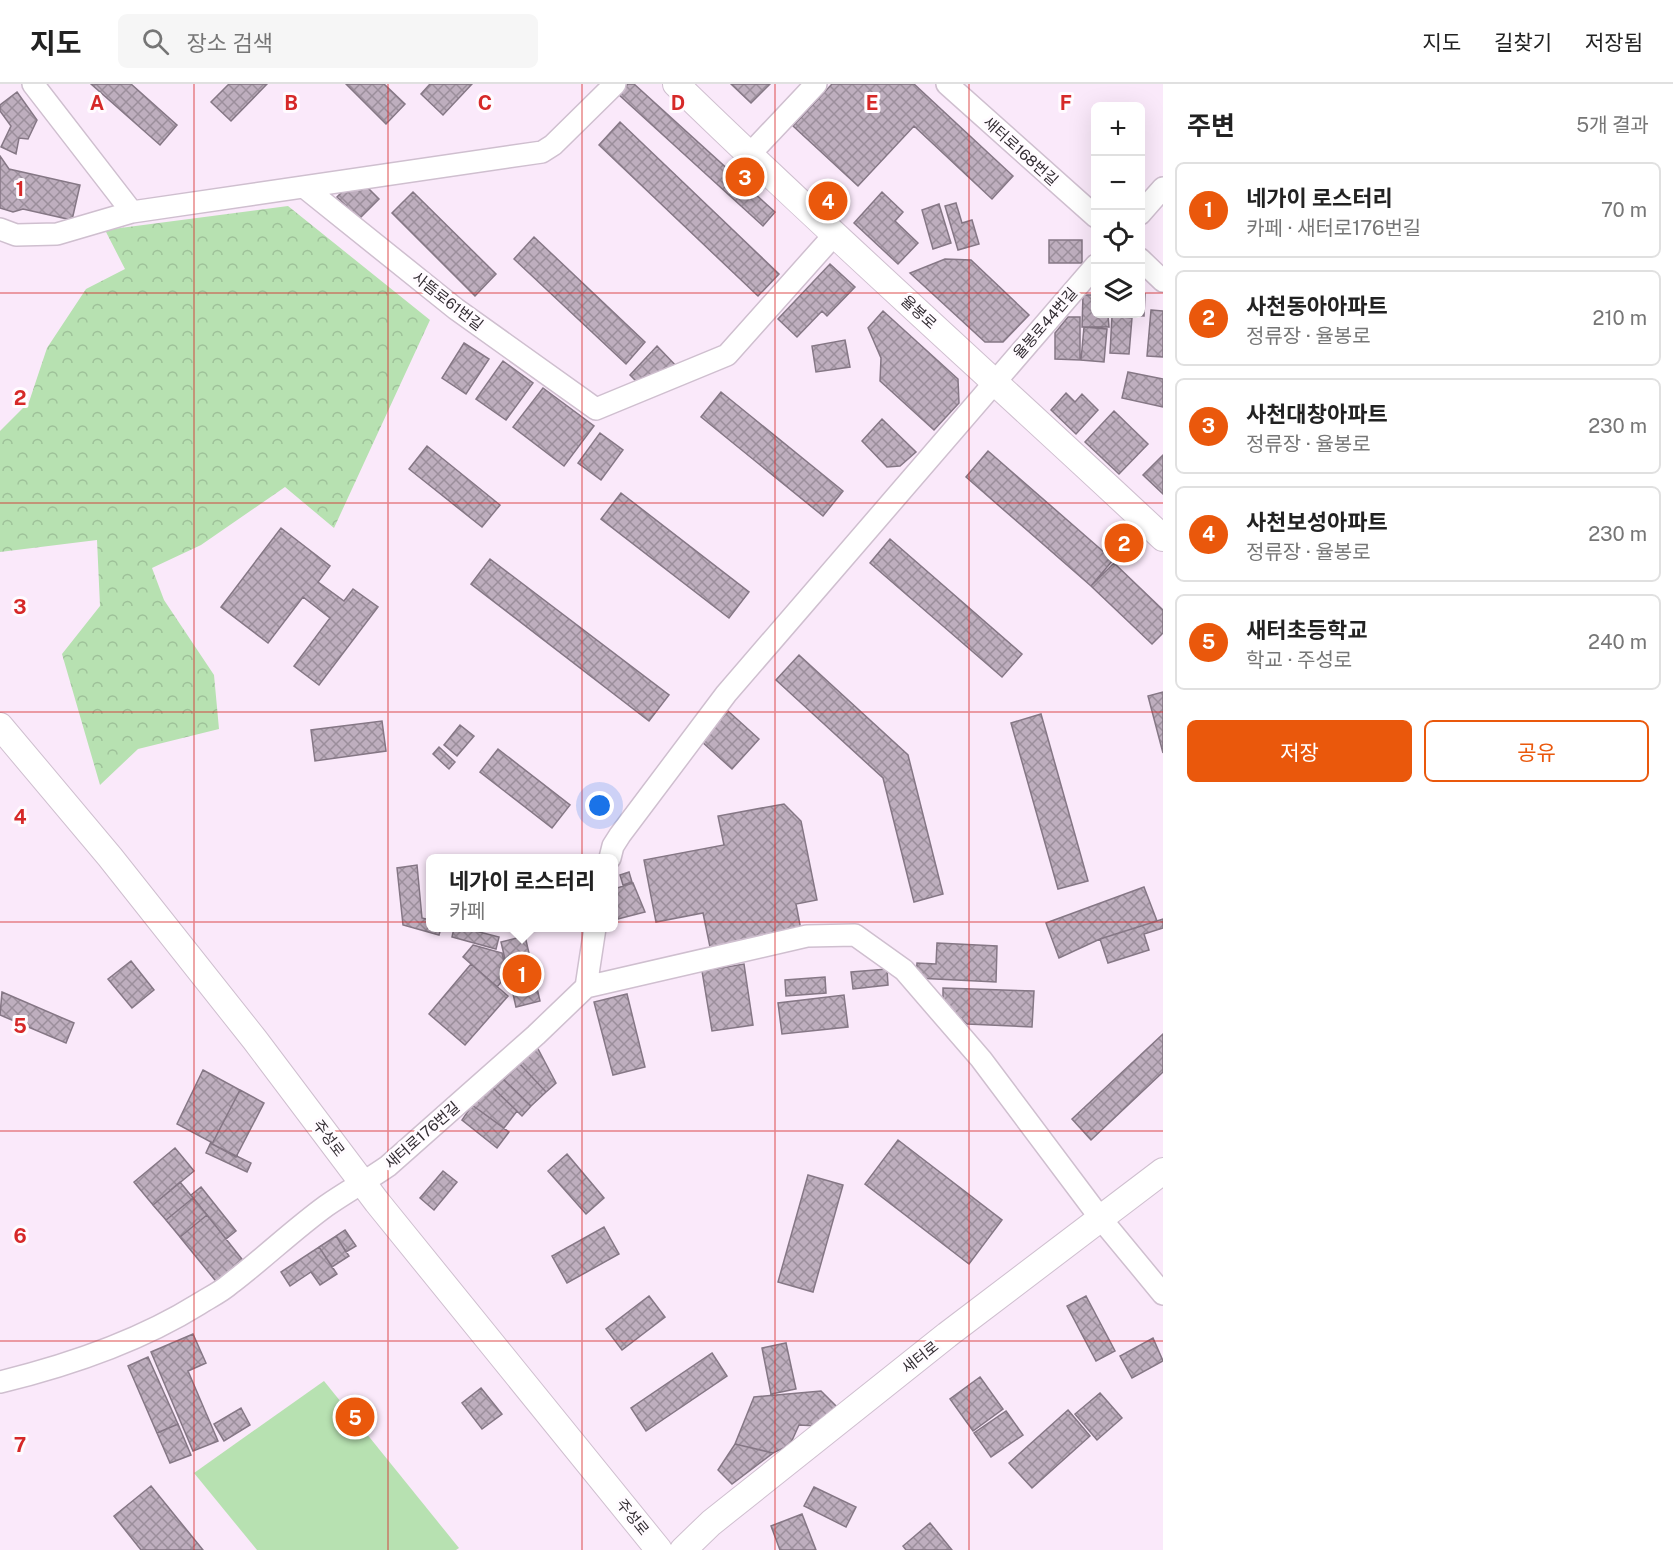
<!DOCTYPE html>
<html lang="ko">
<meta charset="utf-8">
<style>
body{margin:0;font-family:"Public Sans","Noto Sans KR",sans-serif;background:#f6f6f6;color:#222}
.controls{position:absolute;right:18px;top:18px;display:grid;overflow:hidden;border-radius:9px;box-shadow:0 6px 24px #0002}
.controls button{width:54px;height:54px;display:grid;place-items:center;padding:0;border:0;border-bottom:2px solid #e0e0e0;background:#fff;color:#222;font:30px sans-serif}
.you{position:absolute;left:600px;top:722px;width:21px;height:21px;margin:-15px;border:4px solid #fff;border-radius:50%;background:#1a73e8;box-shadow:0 0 0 9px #1a73e833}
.badge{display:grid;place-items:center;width:39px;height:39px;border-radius:50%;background:#ea580c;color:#fff;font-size:20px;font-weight:700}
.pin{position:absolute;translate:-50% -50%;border:3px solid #fff;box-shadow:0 2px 6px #0006}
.popup{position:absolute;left:426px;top:770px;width:192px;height:78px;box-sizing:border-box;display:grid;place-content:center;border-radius:9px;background:#fff;filter:drop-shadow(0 2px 4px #0005);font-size:20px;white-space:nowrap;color:#767676}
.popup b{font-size:22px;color:#222}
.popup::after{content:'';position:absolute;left:50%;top:100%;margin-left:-12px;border:12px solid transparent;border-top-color:#fff}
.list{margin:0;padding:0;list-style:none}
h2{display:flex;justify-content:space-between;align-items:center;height:78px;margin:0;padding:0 24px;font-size:26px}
h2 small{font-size:20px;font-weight:400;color:#767676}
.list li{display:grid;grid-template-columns:39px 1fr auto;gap:18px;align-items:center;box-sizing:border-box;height:96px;margin:0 12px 12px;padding:0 12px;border:2px solid #e0e0e0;border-radius:9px}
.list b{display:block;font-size:22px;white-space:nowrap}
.list p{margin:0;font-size:20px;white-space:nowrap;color:#767676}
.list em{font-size:20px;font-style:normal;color:#767676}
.actions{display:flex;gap:12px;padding:18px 24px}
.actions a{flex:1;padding:14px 0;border:2px solid #ea580c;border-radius:9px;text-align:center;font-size:21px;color:#ea580c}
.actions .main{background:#ea580c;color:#fff}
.icon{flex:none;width:33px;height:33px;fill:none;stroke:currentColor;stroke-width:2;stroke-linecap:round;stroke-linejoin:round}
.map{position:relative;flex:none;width:1163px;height:1466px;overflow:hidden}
header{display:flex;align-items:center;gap:36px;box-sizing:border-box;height:84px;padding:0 30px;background:#fff;border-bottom:2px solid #e0e0e0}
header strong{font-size:28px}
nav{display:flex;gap:33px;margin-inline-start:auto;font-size:21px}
.search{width:420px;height:54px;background:#f6f6f6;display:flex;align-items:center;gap:15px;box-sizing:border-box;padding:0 21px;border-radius:9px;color:#767676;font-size:22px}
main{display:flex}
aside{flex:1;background:#fff}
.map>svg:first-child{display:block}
.green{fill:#b7e1b1}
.forest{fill:url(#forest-crowns)}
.building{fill:url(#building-cross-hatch);stroke:#857785;stroke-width:1.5}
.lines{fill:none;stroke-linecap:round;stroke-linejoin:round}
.minor-casing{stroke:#cfbfcf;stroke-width:24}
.tertiary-casing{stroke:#cfbfcf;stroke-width:28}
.minor{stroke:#fff;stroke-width:21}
.tertiary{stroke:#fff;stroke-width:26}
.grid{fill:none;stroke:#d62828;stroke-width:1.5;stroke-opacity:0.55}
.labels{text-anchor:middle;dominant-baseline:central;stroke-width:6;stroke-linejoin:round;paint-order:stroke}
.street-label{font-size:15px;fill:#322c32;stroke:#fffbff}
.grid-label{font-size:20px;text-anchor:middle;font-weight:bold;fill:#d62828;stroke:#fffbff;stroke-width:6;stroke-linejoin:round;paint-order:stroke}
</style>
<header>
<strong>지도</strong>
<div class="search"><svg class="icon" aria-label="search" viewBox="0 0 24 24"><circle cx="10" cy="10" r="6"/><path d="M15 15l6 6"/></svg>장소 검색</div>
<nav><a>지도</a><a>길찾기</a><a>저장됨</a></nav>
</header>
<main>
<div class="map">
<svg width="1163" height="1466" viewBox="0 0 1163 1466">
<defs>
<pattern id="forest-crowns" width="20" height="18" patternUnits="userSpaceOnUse" patternTransform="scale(1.5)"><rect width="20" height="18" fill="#b7e1b1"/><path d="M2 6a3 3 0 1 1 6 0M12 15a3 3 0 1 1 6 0" fill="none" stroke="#9ec199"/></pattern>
<pattern id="building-cross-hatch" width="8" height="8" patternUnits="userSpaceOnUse" patternTransform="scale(1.5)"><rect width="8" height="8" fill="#beaebe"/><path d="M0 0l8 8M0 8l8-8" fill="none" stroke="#9b8e9b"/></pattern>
</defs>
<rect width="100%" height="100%" fill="#fae9fa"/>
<path class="green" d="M 324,1297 L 459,1464 L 456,1466 L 257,1466 L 194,1389 Z"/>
<path class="forest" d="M 288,122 L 430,236 L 334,444 L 285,403 L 201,461 L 152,484 L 164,516 L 214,591 L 219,645 L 138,665 L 100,701 L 62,570 L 100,522 L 97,456 L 0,468 L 0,347 L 29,318 L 47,264 L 86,205 L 125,185 L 105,146 Z"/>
<path class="building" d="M 91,0 L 131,0 L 177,41 L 160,61 Z
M 229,0 L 267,0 L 231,37 L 211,18 Z
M 346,0 L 384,0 L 405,20 L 386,40 Z
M 430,0 L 472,0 L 443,31 L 421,10 Z
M 628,0 L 634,0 L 775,128 L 763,142 L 618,10 Z
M 731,0 L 770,0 L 751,19 Z
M 832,0 L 914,0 L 1013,92 L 992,115 L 914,42 L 858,102 L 793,42 Z
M 17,8 L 37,36 L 28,55 L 19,54 L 16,70 L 1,63 L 11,42 L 0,27 L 0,21 Z
M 620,38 L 779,190 L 758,212 L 599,61 Z
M 0,72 L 9,85 L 80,101 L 72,136 L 23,125 L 13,128 L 0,124 Z
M 363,99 L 379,115 L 359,135 L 337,113 L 350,100 Z
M 413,108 L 496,190 L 475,212 L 392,129 Z
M 882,108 L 903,128 L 895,137 L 918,159 L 898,180 L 854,139 Z
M 956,119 L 962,139 L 972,136 L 979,160 L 958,166 L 945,122 Z
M 939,120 L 951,159 L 933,165 L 922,126 Z
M 534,153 L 645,258 L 626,280 L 514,175 Z
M 1049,156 L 1082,156 L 1082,179 L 1049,179 Z
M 945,175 L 971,176 L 1029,231 L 1003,258 L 985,258 L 910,189 Z
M 830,180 L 855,203 L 827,232 L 822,227 L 797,253 L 778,235 Z
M 1140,210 L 1145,210 L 1144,232 L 1113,230 L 1140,230 Z
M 1083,211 L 1096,211 L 1096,230 L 1108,232 L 1109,243 L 1082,243 Z
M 1151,226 L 1163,227 L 1163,273 L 1147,272 Z
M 883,227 L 958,295 L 959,319 L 934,346 L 880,297 L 881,274 L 868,244 Z
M 1112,232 L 1132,234 L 1129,270 L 1110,269 Z
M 1068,233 L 1080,233 L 1080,276 L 1055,275 L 1055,249 Z
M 1084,243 L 1107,245 L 1104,278 L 1081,276 Z
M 845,256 L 850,283 L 816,288 L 812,262 Z
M 464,259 L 489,275 L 466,310 L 442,294 Z
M 657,262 L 680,286 L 642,303 L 630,291 Z
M 503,277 L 533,299 L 506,336 L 476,315 Z
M 1128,288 L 1163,295 L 1163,323 L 1122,314 Z
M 543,304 L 594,342 L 564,382 L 513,343 Z
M 721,308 L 843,407 L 823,432 L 701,333 Z
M 1066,309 L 1075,318 L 1082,310 L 1098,326 L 1076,350 L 1051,326 Z
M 1114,327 L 1148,360 L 1119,390 L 1085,358 Z
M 882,335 L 916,368 L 900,382 L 887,383 L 862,357 Z
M 600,349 L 623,366 L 601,396 L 578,379 Z
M 427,362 L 500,421 L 482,443 L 409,385 Z
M 988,367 L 1113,476 L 1091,502 L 966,393 Z
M 1163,371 L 1163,410 L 1143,391 Z
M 621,409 L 749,508 L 729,534 L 601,435 Z
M 281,444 L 330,482 L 318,498 L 344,517 L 353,505 L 378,523 L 319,601 L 294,582 L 330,534 L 303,513 L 268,559 L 221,523 Z
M 890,455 L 1022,570 L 1002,593 L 870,479 Z
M 490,475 L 669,611 L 649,637 L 471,500 Z
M 1114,479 L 1163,526 L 1163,549 L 1152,560 L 1091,502 Z
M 799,571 L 908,671 L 943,810 L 914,818 L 883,694 L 776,596 Z
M 1163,608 L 1163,669 L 1148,612 Z
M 728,627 L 759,655 L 732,685 L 701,657 Z
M 1041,630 L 1088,797 L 1058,805 L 1011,639 Z
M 382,637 L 386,667 L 315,677 L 311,646 Z
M 460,641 L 474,652 L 457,672 L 444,661 Z
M 439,663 L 455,678 L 449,685 L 433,670 Z
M 498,665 L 570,721 L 552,744 L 480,688 Z
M 784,720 L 801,737 L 817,816 L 796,820 L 801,846 L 710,863 L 703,829 L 656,838 L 644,776 L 724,761 L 718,732 Z
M 417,781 L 422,834 L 430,836 L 430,844 L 441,844 L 439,851 L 403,841 L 397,784 Z
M 629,788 L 632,798 L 623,801 L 620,791 Z
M 633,799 L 645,828 L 614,836 L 617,804 Z
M 1144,803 L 1157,837 L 1100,855 L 1059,874 L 1046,839 Z
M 1163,835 L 1163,844 L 1144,850 L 1149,866 L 1108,879 L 1100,855 Z
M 454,844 L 464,844 L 499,853 L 496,865 L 452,853 Z
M 525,852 L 540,917 L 516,923 L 501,858 Z
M 937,859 L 997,862 L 996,898 L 916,894 L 917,879 L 936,880 Z
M 473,861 L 502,869 L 507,891 L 497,903 L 463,873 Z
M 131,877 L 154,906 L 132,924 L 108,895 Z
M 471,880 L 508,912 L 465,961 L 429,930 Z
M 744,880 L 753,941 L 712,947 L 702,887 Z
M 887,885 L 888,901 L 853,905 L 851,888 Z
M 825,893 L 826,909 L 786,912 L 785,896 Z
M 943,904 L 1034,907 L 1032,943 L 967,940 L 943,917 Z
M 2,908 L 74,939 L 66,959 L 0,931 Z
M 627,910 L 645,983 L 613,991 L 594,918 Z
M 844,911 L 848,943 L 782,950 L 778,919 Z
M 1163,950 L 1163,988 L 1091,1056 L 1072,1035 Z
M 536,961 L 556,999 L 546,1008 L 518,978 Z
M 518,978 L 546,1008 L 531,1022 L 502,994 Z
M 203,986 L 240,1006 L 212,1060 L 211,1058 L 177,1040 Z
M 502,994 L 531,1022 L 522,1032 L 492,1003 Z
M 492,1003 L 517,1027 L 504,1044 L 472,1021 Z
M 240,1006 L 264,1019 L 236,1073 L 212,1060 Z
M 472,1021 L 509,1048 L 497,1064 L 462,1036 Z
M 898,1056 L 1002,1136 L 969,1180 L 865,1100 Z
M 211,1058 L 212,1060 L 251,1079 L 247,1088 L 206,1069 Z
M 175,1064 L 194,1087 L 153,1121 L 134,1098 Z
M 567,1070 L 604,1114 L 586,1130 L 548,1087 Z
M 443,1087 L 457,1098 L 434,1126 L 420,1114 Z
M 808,1091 L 843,1101 L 813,1208 L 778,1198 Z
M 180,1098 L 193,1114 L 166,1136 L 153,1121 Z
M 201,1103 L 236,1147 L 226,1155 L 191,1111 Z
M 193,1114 L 207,1131 L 180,1153 L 166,1136 Z
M 207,1131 L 245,1179 L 219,1201 L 180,1153 Z
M 604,1143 L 619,1170 L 567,1199 L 552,1172 Z
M 345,1146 L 356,1162 L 346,1168 L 336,1152 Z
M 336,1152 L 349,1172 L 332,1183 L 319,1163 Z
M 319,1163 L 337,1190 L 320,1201 L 311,1188 L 290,1202 L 281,1188 Z
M 649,1212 L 665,1233 L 622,1266 L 606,1245 Z
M 1086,1212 L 1115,1267 L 1096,1277 L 1067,1222 Z
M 193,1250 L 206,1279 L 188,1287 L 218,1357 L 193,1367 L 151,1268 Z
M 1153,1254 L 1163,1277 L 1132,1294 L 1120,1272 Z
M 786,1259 L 796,1305 L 771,1310 L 762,1264 Z
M 712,1269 L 727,1292 L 646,1347 L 631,1324 Z
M 148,1273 L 178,1340 L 157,1349 L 128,1282 Z
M 980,1293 L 1003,1325 L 973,1347 L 950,1315 Z
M 481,1304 L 502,1330 L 482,1345 L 462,1319 Z
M 821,1307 L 839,1325 L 818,1342 L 799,1341 L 790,1361 L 773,1369 L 735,1360 L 754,1313 Z
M 1100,1309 L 1122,1334 L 1097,1356 L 1075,1330 Z
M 241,1324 L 250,1341 L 224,1357 L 214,1340 Z
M 1068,1326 L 1090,1352 L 1032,1404 L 1009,1379 Z
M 1006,1327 L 1023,1351 L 991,1373 L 974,1349 Z
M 178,1340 L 191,1371 L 170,1379 L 157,1349 Z
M 735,1360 L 773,1369 L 732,1400 L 718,1386 Z
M 151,1402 L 203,1466 L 141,1466 L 114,1432 Z
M 814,1403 L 856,1423 L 846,1443 L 804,1422 Z
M 802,1430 L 816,1466 L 780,1466 L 771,1442 Z
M 930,1439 L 952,1466 L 906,1466 L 903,1462 Z"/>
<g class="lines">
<g class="minor-casing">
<path id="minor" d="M 33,0 L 132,128
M 947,0 L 1096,133
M 749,71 L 816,0
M 304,103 L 456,225 L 596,325 L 727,271 L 834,151
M 1140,130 L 1163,104
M 0,145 L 16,151 L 57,150 L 132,128 L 542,68 L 553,61 L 615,0
M 1140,175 L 1163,197
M 610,774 L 613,762 L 620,751 L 726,610 L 1096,181
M 586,903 L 595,844
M 0,1298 C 70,1281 138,1258 199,1220 C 210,1213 221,1208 230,1200 C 263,1175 293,1146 326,1122 C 346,1108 368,1096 388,1082 L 536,951 L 586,903 L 807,852 L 855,851 L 904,886 L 981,975 L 1101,1135 L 1163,1210"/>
</g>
<g class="tertiary-casing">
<path id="tertiary" d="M 676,0 C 835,155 1001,302 1163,454
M 0,642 L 110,773 L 255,956 L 377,1118 L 659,1466
M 683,1466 L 711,1439 L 947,1251 L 1163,1087"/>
</g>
<use href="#minor" class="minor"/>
<use href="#tertiary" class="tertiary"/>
</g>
<path class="grid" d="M 194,0 L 194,1466M 388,0 L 388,1466M 582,0 L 582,1466M 775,0 L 775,1466M 969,0 L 969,1466M 0,209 L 1096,209M 1140,209 L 1163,209M 0,419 L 1163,419M 0,628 L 1163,628M 0,838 L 1163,838M 0,1047 L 1163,1047M 0,1257 L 1163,1257"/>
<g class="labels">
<g class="street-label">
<text transform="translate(1021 67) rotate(42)">새터로168번길</text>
<text transform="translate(448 217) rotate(38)">사뜸로61번길</text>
<text transform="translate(919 228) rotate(42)">율봉로</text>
<text transform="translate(1045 239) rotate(-49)">율봉로44번길</text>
<text transform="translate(422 1051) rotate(-41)">새터로176번길</text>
<text transform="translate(329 1054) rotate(53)">주성로</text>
<text transform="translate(920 1273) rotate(-38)">새터로</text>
<text transform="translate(633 1433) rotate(51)">주성로</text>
</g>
</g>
<g class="grid-label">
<text x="97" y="26">A</text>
<text x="291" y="26">B</text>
<text x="485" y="26">C</text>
<text x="678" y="26">D</text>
<text x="872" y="26">E</text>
<text x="1066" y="26">F</text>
<text x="20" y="112">1</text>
<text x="20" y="321">2</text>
<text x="20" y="530">3</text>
<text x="20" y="740">4</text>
<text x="20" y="949">5</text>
<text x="20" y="1159">6</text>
<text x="20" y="1368">7</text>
</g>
</svg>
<div class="controls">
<button>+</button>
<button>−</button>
<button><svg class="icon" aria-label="locate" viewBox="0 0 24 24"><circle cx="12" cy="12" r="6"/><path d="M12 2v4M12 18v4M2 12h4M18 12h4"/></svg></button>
<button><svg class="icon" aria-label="layers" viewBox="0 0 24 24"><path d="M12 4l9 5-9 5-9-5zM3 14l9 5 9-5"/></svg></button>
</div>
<div class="you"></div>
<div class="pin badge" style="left:522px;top:890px">1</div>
<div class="popup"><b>네가이 로스터리</b>카페</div>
<div class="pin badge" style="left:1124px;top:459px">2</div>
<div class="pin badge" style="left:745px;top:93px">3</div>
<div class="pin badge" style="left:828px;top:117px">4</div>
<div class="pin badge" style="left:355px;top:1333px">5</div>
</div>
<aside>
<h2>주변<small>5개 결과</small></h2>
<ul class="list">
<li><span class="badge">1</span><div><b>네가이 로스터리</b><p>카페 · 새터로176번길</p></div><em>70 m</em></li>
<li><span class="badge">2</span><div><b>사천동아아파트</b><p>정류장 · 율봉로</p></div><em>210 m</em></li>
<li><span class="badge">3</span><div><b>사천대창아파트</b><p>정류장 · 율봉로</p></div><em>230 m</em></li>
<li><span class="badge">4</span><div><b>사천보성아파트</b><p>정류장 · 율봉로</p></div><em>230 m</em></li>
<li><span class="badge">5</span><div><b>새터초등학교</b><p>학교 · 주성로</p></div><em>240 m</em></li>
</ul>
<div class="actions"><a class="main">저장</a><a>공유</a></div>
</aside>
</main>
